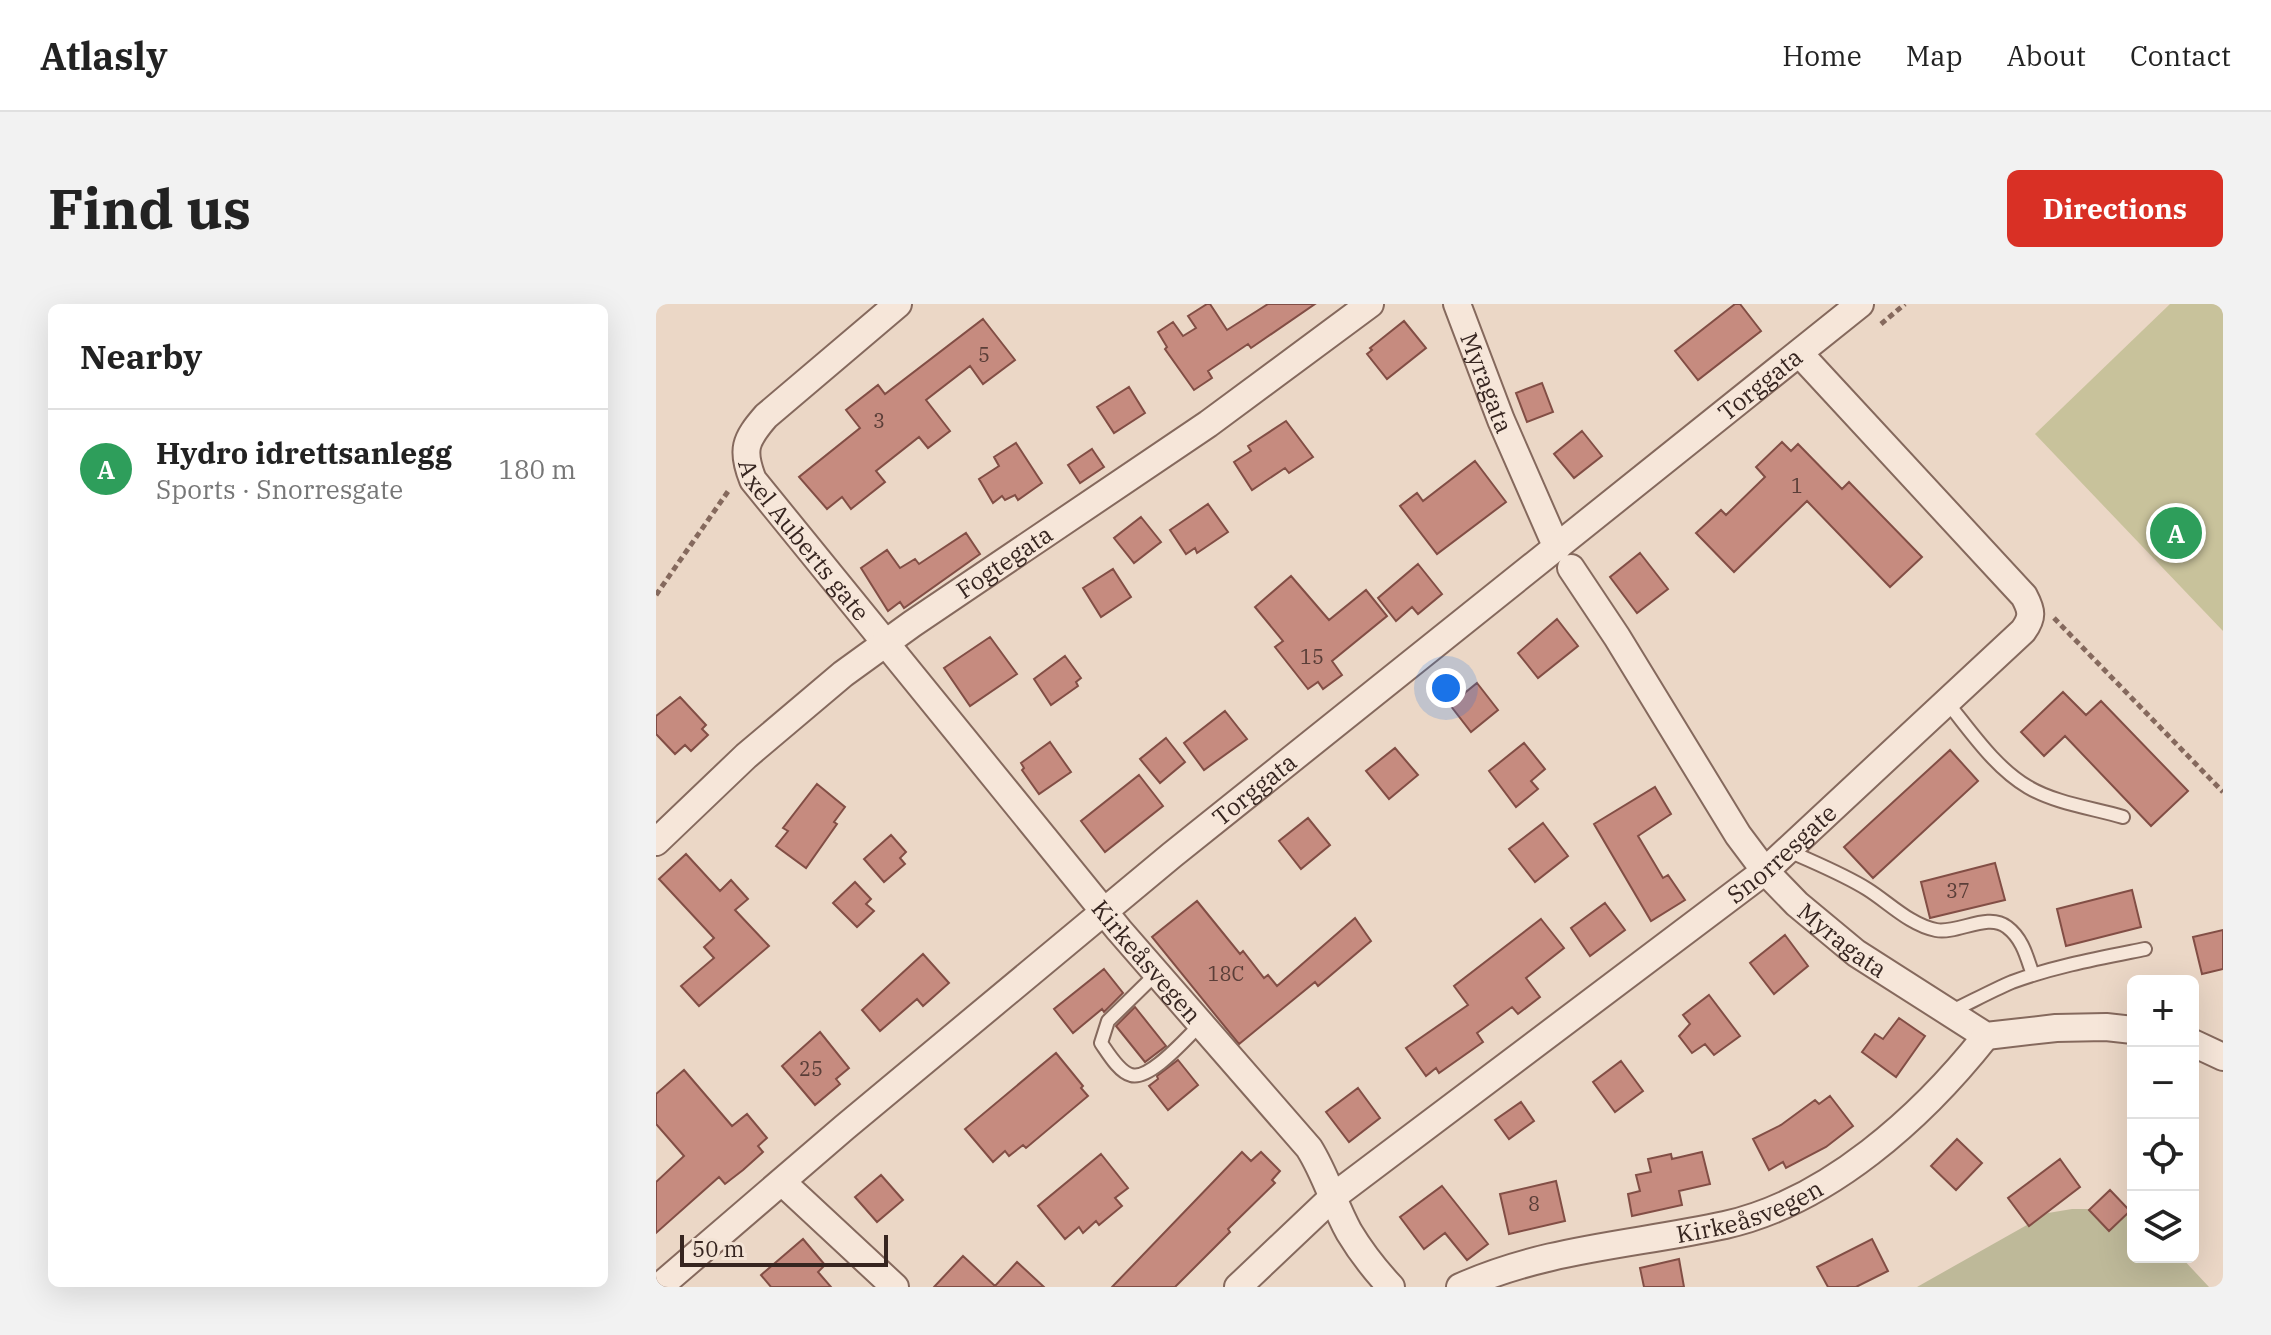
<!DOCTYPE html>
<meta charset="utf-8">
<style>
body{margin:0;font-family:"IBM Plex Serif",serif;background:#f2f2f2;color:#222}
.controls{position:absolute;right:24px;bottom:24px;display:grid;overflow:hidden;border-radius:12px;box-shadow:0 8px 32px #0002}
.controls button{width:72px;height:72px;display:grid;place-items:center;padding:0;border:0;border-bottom:2px solid #e0e0e0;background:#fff;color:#222;font:40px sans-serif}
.scale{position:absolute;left:24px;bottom:20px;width:208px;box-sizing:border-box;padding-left:8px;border:4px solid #362520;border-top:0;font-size:22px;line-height:28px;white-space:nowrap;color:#362520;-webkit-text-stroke:6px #f3e3d5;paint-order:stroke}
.you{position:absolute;left:790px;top:384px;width:28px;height:28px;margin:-20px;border:6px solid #fff;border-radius:50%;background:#1a73e8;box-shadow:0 0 0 12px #1a73e833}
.badge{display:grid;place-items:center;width:52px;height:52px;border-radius:50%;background:#d93025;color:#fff;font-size:26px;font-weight:700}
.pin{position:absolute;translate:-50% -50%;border:4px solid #fff;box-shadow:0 2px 8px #0006}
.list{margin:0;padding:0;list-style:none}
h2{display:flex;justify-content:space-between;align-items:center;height:104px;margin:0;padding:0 32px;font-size:34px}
h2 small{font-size:26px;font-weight:400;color:#767676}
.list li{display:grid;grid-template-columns:52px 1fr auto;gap:24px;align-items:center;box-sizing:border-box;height:120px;padding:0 32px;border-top:2px solid #e0e0e0}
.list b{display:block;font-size:30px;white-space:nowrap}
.list p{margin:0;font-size:26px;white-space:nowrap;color:#767676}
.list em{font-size:26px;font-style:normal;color:#767676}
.icon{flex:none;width:44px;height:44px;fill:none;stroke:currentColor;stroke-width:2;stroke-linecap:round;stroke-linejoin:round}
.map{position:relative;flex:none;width:1567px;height:983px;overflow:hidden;border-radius:12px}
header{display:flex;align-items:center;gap:48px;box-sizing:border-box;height:112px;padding:0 40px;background:#fff;border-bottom:2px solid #e0e0e0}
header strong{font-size:38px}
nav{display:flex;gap:44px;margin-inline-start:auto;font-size:28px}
.intro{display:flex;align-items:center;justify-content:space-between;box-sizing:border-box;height:192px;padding:0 48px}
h1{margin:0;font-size:56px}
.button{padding:20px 36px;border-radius:12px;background:#d93025;color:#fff;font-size:28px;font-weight:700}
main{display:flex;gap:48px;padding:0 48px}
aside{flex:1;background:#fff;border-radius:12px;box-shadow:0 8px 32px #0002}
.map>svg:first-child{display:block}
.green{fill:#c8c29b}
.cemetery{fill:#beb999}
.building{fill:#c68b7f;stroke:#824e45;stroke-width:2}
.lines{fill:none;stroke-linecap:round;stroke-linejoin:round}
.lane-casing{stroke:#85695d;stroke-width:16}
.street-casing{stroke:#85695d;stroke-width:30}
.path{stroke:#85695d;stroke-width:5;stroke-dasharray:6 4;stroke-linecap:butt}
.lane{stroke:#f6e6d9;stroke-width:12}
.street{stroke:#f6e6d9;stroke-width:26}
.labels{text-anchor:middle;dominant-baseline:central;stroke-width:6;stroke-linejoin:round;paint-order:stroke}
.number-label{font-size:20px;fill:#5a3e38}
.street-label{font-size:24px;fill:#362520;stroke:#f3e3d5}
</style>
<header>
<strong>Atlasly</strong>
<nav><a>Home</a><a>Map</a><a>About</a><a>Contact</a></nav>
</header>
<div class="intro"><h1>Find us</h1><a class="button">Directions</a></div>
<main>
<aside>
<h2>Nearby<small></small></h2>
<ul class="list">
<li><span class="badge" style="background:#2e9e5b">A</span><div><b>Hydro idrettsanlegg</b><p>Sports · Snorresgate</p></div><em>180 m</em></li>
</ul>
</aside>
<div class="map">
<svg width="1567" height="983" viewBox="0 0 1567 983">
<rect width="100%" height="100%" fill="#ebd7c6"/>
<path class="green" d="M 1514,0 L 1567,0 L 1567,327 L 1379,130 Z"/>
<path class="cemetery" d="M 1416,905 L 1449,905 L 1477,911 L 1477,953 L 1525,953 L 1553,983 L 1261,983 L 1392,909 Z"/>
<path class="building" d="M 551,0 L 554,0 L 571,26 L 612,0 L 659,0 L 595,44 L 592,40 L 552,67 L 556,74 L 538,86 L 509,45 L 511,43 L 502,28 L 517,18 L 527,32 L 540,24 L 532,12 Z
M 1079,0 L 1084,0 L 1105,27 L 1042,76 L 1019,47 Z
M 327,15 L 359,56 L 327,80 L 314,62 L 270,96 L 294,127 L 272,144 L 263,133 L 220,167 L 229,178 L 195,205 L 186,193 L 171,205 L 143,173 L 204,124 L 190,106 L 222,81 L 229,90 Z
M 748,17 L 770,44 L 731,75 L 711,50 L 716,46 L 714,44 Z
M 886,79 L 897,108 L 871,118 L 860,89 Z
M 473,83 L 489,109 L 458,129 L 441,103 Z
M 630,117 L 657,153 L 633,169 L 629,164 L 596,186 L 578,158 L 595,147 L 592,142 Z
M 926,127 L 946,152 L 918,174 L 898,150 Z
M 1126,138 L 1135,147 L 1142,140 L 1186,185 L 1193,178 L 1266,253 L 1234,283 L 1151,197 L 1078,268 L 1040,229 L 1065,206 L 1070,211 L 1109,173 L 1100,163 Z
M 360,139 L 386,179 L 362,196 L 359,191 L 349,196 L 346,192 L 337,199 L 323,175 L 343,162 L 338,153 Z
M 436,145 L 448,163 L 424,179 L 412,161 Z
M 819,157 L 850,198 L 781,250 L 744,202 L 761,189 L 767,197 Z
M 552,200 L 572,228 L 541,249 L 539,244 L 530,250 L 514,226 Z
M 485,213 L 505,238 L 478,259 L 458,234 Z
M 310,229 L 324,250 L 248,304 L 244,298 L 232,307 L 205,264 L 231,246 L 244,264 L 259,255 L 263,260 Z
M 984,249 L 1012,285 L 981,309 L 954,273 Z
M 762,260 L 786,290 L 762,310 L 756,303 L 740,317 L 722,294 Z
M 457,265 L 475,293 L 445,313 L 427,284 Z
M 635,272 L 673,316 L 710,286 L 731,312 L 676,357 L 686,371 L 667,385 L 662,378 L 652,385 L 619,343 L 627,337 L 599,303 Z
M 901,315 L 922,342 L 882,374 L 862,349 Z
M 334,333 L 361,370 L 314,402 L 288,364 Z
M 409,352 L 425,374 L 420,378 L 422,382 L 395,401 L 378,375 Z
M 821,379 L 842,406 L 815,428 L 794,401 Z
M 1407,388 L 1430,411 L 1445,397 L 1532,487 L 1495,522 L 1409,432 L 1388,452 L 1365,428 Z
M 24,393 L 50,421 L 46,425 L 52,431 L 35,447 L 29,441 L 19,450 L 0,430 L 0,412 Z
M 569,407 L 591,435 L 548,466 L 528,439 Z
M 510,434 L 529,458 L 504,479 L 484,455 Z
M 394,438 L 415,468 L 383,490 L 366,466 L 368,464 L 365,459 Z
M 868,439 L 889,465 L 875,477 L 882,485 L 860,503 L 833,467 Z
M 739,444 L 762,471 L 733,495 L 710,467 Z
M 1294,446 L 1322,477 L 1217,574 L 1188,543 Z
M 483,471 L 507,502 L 449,548 L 425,517 Z
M 161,480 L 189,503 L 178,518 L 181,520 L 150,564 L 120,542 L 132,527 L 127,524 Z
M 999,483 L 1015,510 L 982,532 L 1007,574 L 1012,571 L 1029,596 L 995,617 L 938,520 Z
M 652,514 L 674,541 L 645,565 L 623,537 Z
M 887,519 L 912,552 L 879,578 L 853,545 Z
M 235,531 L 250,548 L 244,554 L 249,560 L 228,578 L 208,555 Z
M 30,550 L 64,587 L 75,576 L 92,595 L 79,606 L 113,642 L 43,702 L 25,682 L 58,654 L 48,643 L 58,634 L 3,575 Z
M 1339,559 L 1349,596 L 1274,614 L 1265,578 Z
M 199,578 L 215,595 L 210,600 L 218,607 L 201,623 L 177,599 Z
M 1476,586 L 1485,623 L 1410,642 L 1401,605 Z
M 541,597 L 584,650 L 587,647 L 608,674 L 612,671 L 621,682 L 699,614 L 715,637 L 662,682 L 659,678 L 583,740 L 496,633 Z
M 949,599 L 969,626 L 934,652 L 915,624 Z
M 885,615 L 908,644 L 870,674 L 884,693 L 862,710 L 856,703 L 821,729 L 827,738 L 783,769 L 780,764 L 770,772 L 750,744 L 812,701 L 798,682 Z
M 1567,626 L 1567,665 L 1546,670 L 1537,633 Z
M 1129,631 L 1152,662 L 1118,690 L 1094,659 Z
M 267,650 L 293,679 L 267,702 L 261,695 L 224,727 L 206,706 Z
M 448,665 L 467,689 L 448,708 L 446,705 L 417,729 L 398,705 Z
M 1053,691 L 1084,732 L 1058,751 L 1049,740 L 1036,749 L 1023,732 L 1034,720 L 1027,711 Z
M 479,703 L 510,742 L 489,758 L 460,722 Z
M 1243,714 L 1269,732 L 1240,773 L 1206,748 L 1219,730 L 1227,735 Z
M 164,728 L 193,764 L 180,775 L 184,780 L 159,801 L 126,762 Z
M 400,749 L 427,782 L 425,784 L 432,792 L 370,844 L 367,841 L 353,852 L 349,847 L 337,858 L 309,825 Z
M 522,756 L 542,781 L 512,806 L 493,782 L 502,775 L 501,772 Z
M 965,757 L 987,787 L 959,808 L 937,778 Z
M 28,766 L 76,822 L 91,810 L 111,834 L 102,842 L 107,848 L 87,866 L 69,880 L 63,873 L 0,929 L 0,878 L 28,852 L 0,820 L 0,790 Z
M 702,784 L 724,814 L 693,838 L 670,808 Z
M 1174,792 L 1197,822 L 1170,843 L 1130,864 L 1127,858 L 1113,866 L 1097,835 L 1125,821 L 1159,796 L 1163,800 Z
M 865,798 L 878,817 L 853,835 L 839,816 Z
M 1301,835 L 1326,859 L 1300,886 L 1275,862 Z
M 586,848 L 595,857 L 605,848 L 624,867 L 616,876 L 619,879 L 572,925 L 574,928 L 519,983 L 456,983 Z
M 1046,848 L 1054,880 L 1023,887 L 1026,901 L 976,912 L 972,890 L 984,887 L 980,871 L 995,868 L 992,855 L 1015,850 L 1016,855 Z
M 445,850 L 472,884 L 459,894 L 466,902 L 443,921 L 440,917 L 427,929 L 423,923 L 409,935 L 382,902 Z
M 1404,855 L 1424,883 L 1373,922 L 1352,894 Z
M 225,871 L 247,896 L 221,918 L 199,893 Z
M 900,877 L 909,917 L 853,930 L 844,890 Z
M 786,882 L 832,940 L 811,956 L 789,929 L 768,945 L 744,913 Z
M 1454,886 L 1474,907 L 1453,927 L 1433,906 Z
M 147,935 L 169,961 L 162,968 L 175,983 L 115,983 L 105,971 Z
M 1216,935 L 1232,967 L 1200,983 L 1172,983 L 1161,963 Z
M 307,952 L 339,982 L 361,958 L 388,983 L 278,983 Z
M 1023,955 L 1028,983 L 988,983 L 984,964 Z"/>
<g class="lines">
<g class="lane-casing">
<path id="lane" d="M 1290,397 C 1314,426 1338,463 1372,483 C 1399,499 1436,504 1467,513
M 1133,547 C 1159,559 1187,570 1211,585 C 1232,598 1254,621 1280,626 C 1302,630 1332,608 1351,623 C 1367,635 1371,654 1377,671
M 501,669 L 452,717 L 445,739 C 452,749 463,768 475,771 C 494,777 531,733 545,720
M 1294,708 C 1315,698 1335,687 1356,678 C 1399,662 1444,654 1489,645"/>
</g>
<g class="street-casing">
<g id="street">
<path id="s1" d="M 242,0 L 110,112 C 89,136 85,146 97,176 L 463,626 L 653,844 C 670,871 678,901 693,928 C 705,948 720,967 735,983"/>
<path id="s2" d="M 801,0 L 845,116 L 901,244"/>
<path id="s3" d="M 915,264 L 961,333 L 1082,531 L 1109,567 L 1141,600 L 1200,649 L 1330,732 L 1400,724 L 1450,723 L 1477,726"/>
<path id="s4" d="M 0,538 L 90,452 L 187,370 L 256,320 L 552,120 L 714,0"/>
<path d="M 1537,739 L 1567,753"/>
<path d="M 126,878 L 239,983"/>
<path id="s5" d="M 3,983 L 189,823 L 516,551 L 1204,0"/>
<path id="s6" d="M 582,983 L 678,892 L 1109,567 L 1367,327 C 1377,313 1376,307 1368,292 L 1144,50"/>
<path id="s7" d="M 804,983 C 891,944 977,941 1069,921 C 1172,898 1266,813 1330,732"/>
</g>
</g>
<path class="path" d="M 1225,20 L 1249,0
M 0,291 L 73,186
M 1398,314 L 1567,488"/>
<use href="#lane" class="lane"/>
<use href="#street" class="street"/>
</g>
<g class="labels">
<g class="number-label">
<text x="328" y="50">5</text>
<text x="223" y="116">3</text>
<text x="1141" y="181">1</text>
<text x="656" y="352">15</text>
<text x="1302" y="586">37</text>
<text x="570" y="669">18C</text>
<text x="155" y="764">25</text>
<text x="878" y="899">8</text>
</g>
<g class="street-label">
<text stroke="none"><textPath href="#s2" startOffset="84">Myragata</textPath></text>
<text stroke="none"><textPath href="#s5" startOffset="1424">Torggata</textPath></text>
<text stroke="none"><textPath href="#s1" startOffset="322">Axel Auberts gate</textPath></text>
<text stroke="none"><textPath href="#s4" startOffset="448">Fogtegata</textPath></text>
<text stroke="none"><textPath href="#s5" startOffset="776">Torggata</textPath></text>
<text stroke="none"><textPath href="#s6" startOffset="696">Snorresgate</textPath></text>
<text stroke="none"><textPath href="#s3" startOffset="464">Myragata</textPath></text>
<text stroke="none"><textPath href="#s1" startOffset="866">Kirkeåsvegen</textPath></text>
<text stroke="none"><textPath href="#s7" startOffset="300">Kirkeåsvegen</textPath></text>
</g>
</g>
</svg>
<div class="controls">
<button>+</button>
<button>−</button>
<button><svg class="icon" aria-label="locate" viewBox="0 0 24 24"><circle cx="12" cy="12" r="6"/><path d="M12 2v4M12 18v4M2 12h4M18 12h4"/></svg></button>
<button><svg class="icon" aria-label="layers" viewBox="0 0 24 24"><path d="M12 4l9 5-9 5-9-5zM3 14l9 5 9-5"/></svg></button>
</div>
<div class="scale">50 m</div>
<div class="you"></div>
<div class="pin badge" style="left:1520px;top:229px;background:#2e9e5b">A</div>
</div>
</main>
